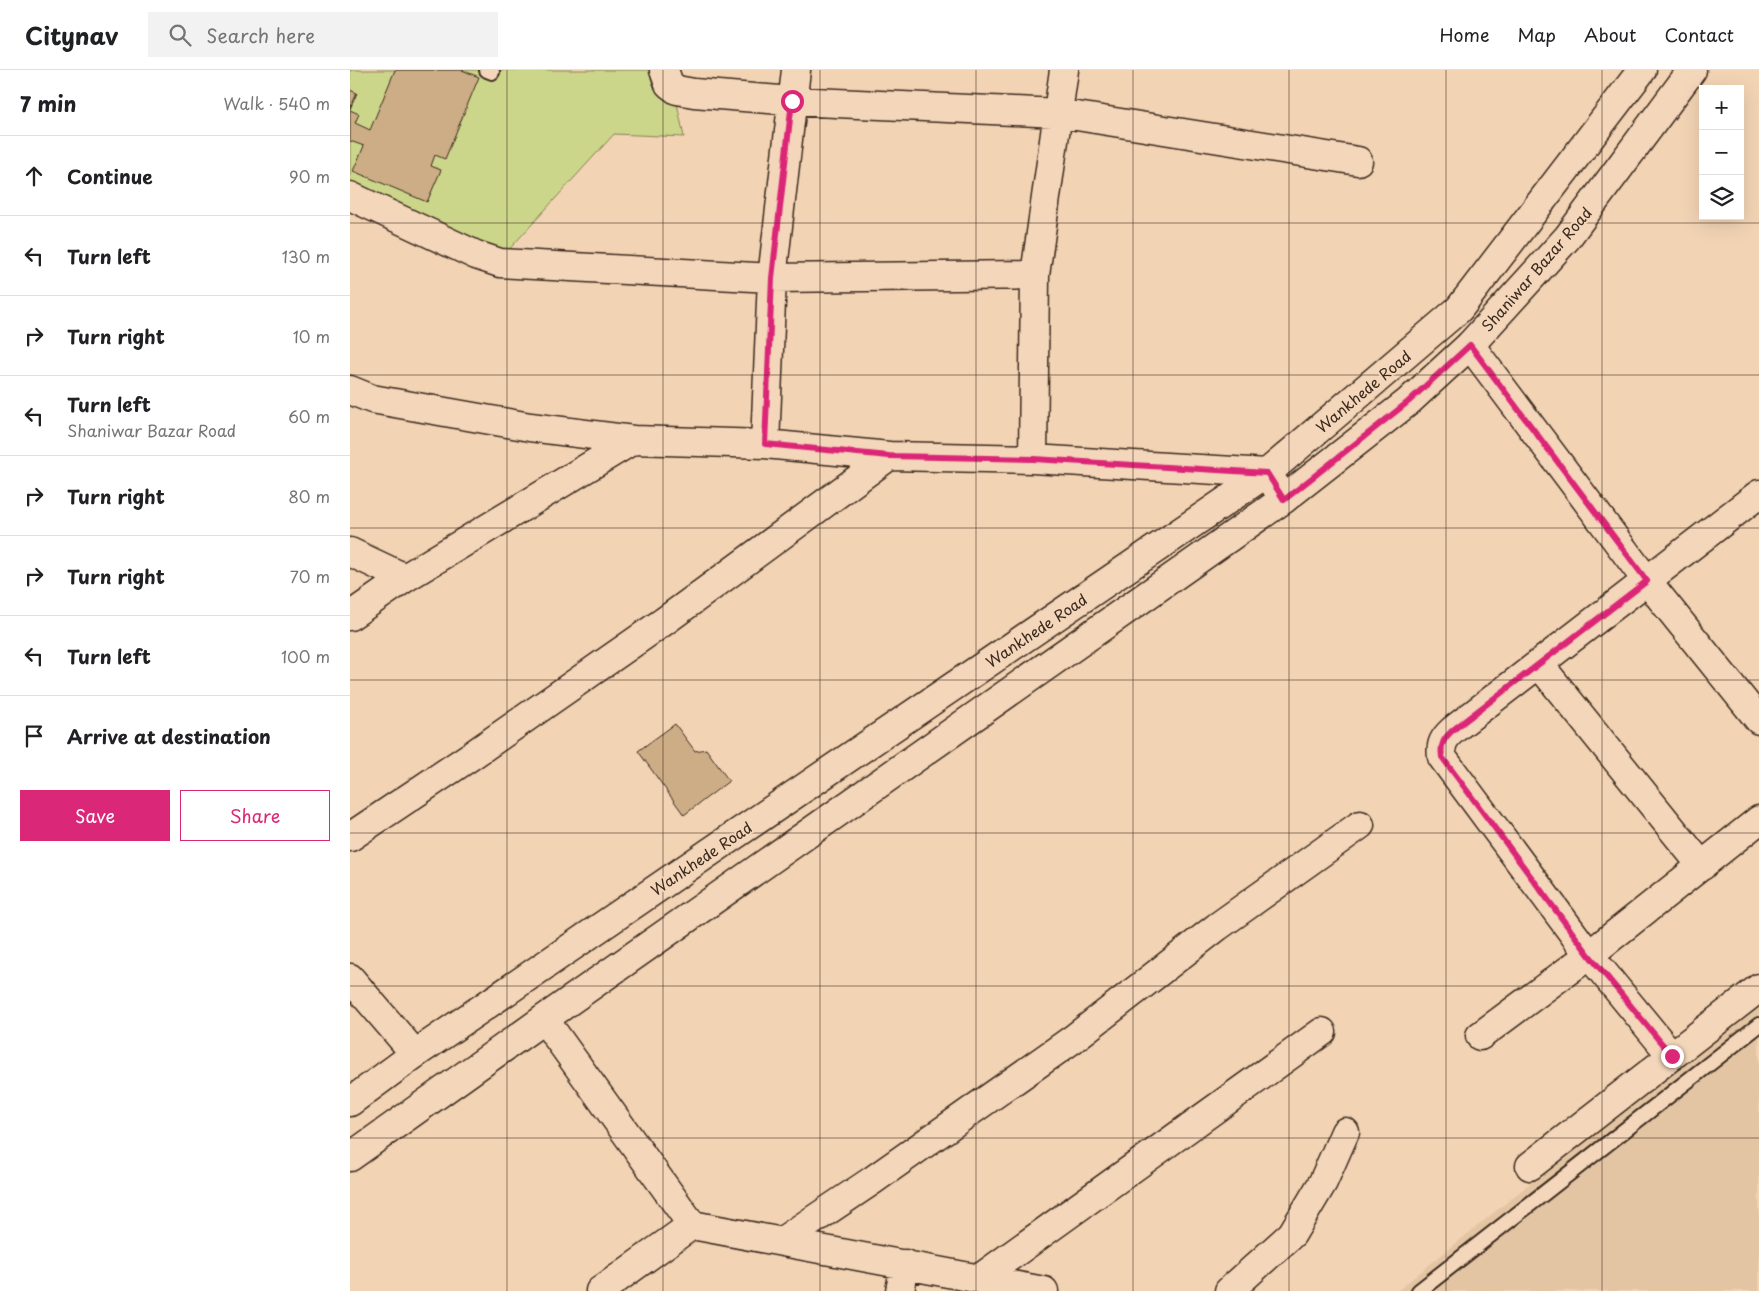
<!DOCTYPE html>
<meta charset="utf-8">
<style>
body{margin:0;font-family:"Playpen Sans",sans-serif;background:#f2f2f2;color:#202124}
.controls{position:absolute;right:15px;top:15px;display:grid;overflow:hidden;border-radius:0px;box-shadow:0 5px 20px #0002}
.controls button{width:45px;height:45px;display:grid;place-items:center;padding:0;border:0;border-bottom:1px solid #e0e0e0;background:#fff;color:#202124;font:25px sans-serif}
.stop{position:absolute;width:15px;height:15px;margin:-11px;border:4px solid #db2777;border-radius:50%;background:#fff}
.stop.end{background:#db2777;border-color:#fff;box-shadow:0 1px 5px #0008}
.list{margin:0;padding:0;list-style:none}
h2{display:flex;justify-content:space-between;align-items:center;height:65px;margin:0;padding:0 20px;font-size:21px}
h2 small{font-size:16px;font-weight:400;color:#757577}
.list li{display:grid;grid-template-columns:32px 1fr auto;gap:15px;align-items:center;box-sizing:border-box;height:80px;padding:0 20px;border-top:1px solid #e0e0e0}
.list b{display:block;font-size:19px;white-space:nowrap}
.list p{margin:0;font-size:16px;white-space:nowrap;color:#757577}
.list em{font-size:16px;font-style:normal;color:#757577}
.actions{display:flex;gap:10px;padding:15px 20px}
.actions a{flex:1;padding:11px 0;border:1px solid #db2777;border-radius:0px;text-align:center;font-size:18px;color:#db2777}
.actions .main{background:#db2777;color:#fff}
.icon{flex:none;width:28px;height:28px;fill:none;stroke:currentColor;stroke-width:2;stroke-linecap:round;stroke-linejoin:round}
.map{position:relative;flex:none;width:1409px;height:1221px;overflow:hidden}
header{display:flex;align-items:center;gap:30px;box-sizing:border-box;height:70px;padding:0 25px;background:#fff;border-bottom:1px solid #e0e0e0}
header strong{font-size:24px}
nav{display:flex;gap:28px;margin-inline-start:auto;font-size:18px}
.search{width:350px;height:45px;background:#f2f2f2;display:flex;align-items:center;gap:12px;box-sizing:border-box;padding:0 18px;border-radius:0px;color:#757577;font-size:19px}
main{display:flex}
aside{flex:1;background:#fff}
.map>svg:first-child{display:block}
.built{fill:#e4c5a3}
.green{fill:#ccd68a;stroke:#848054}
.building{fill:#ccad86;stroke:#3b2a1e}
.lines{fill:none;stroke-linecap:round;stroke-linejoin:round}
.service-casing{stroke:#3b2a1e;stroke-width:18}
.minor-casing{stroke:#3b2a1e;stroke-width:31}
.secondary-casing{stroke:#3b2a1e;stroke-width:31}
.service{stroke:#f4d6ba;stroke-width:14}
.minor{stroke:#f4d6ba;stroke-width:28}
.secondary{stroke:#f4d6ba;stroke-width:28}
.route{stroke:#db2777;stroke-width:6}
.grid{fill:none;stroke:#3b2a1e;stroke-width:1;stroke-opacity:0.55}
.labels{text-anchor:middle;dominant-baseline:central;stroke-width:4;stroke-linejoin:round;paint-order:stroke}
.street-label{font-size:15px;fill:#3b2a1e;stroke:#f4d6ba}
</style>
<header>
<strong>Citynav</strong>
<div class="search"><svg class="icon" aria-label="search" viewBox="0 0 24 24"><circle cx="10" cy="10" r="6"/><path d="M15 15l6 6"/></svg>Search here</div>
<nav><a>Home</a><a>Map</a><a>About</a><a>Contact</a></nav>
</header>
<main>
<aside>
<h2>7 min<small>Walk · 540 m</small></h2>
<ul class="list">
<li><svg class="icon" aria-label="ahead" viewBox="0 0 24 24"><path d="M12 20V5M6 11l6-6 6 6"/></svg><div><b>Continue</b></div><em>90 m</em></li>
<li><svg class="icon" aria-label="left" viewBox="0 0 24 24"><path d="M17 20v-9H6M10 6l-5 5 5 5"/></svg><div><b>Turn left</b></div><em>130 m</em></li>
<li><svg class="icon" aria-label="right" viewBox="0 0 24 24"><path d="M7 20v-9h11M14 6l5 5-5 5"/></svg><div><b>Turn right</b></div><em>10 m</em></li>
<li><svg class="icon" aria-label="left" viewBox="0 0 24 24"><path d="M17 20v-9H6M10 6l-5 5 5 5"/></svg><div><b>Turn left</b><p>Shaniwar Bazar Road</p></div><em>60 m</em></li>
<li><svg class="icon" aria-label="right" viewBox="0 0 24 24"><path d="M7 20v-9h11M14 6l5 5-5 5"/></svg><div><b>Turn right</b></div><em>80 m</em></li>
<li><svg class="icon" aria-label="right" viewBox="0 0 24 24"><path d="M7 20v-9h11M14 6l5 5-5 5"/></svg><div><b>Turn right</b></div><em>70 m</em></li>
<li><svg class="icon" aria-label="left" viewBox="0 0 24 24"><path d="M17 20v-9H6M10 6l-5 5 5 5"/></svg><div><b>Turn left</b></div><em>100 m</em></li>
<li><svg class="icon" aria-label="arrive" viewBox="0 0 24 24"><path d="M6 21V4h12l-3 4 3 4H6"/></svg><div><b>Arrive at destination</b></div></li>
</ul>
<div class="actions"><a class="main">Save</a><a>Share</a></div>
</aside>
<div class="map">
<svg width="1409" height="1221" viewBox="0 0 1409 1221">
<rect width="100%" height="100%" fill="#f2d3b4"/>
<filter id="ink" filterUnits="userSpaceOnUse"><feTurbulence type="fractalNoise" baseFrequency=".02" numOctaves="2"/><feDisplacementMap in="SourceGraphic" scale="10" xChannelSelector="R" yChannelSelector="G"/><feConvolveMatrix kernelMatrix="1 2 1 2 8 2 1 2 1" color-interpolation-filters="sRGB"/></filter>
<g filter="url(#ink)">
<path class="built" d="M 1409,928 L 1409,1221 L 1047,1221 Z"/>
<path class="green" d="M 0,0 L 320,0 L 334,67 L 264,64 L 154,185 L 0,124 Z"/>
<path class="building" d="M 45,0 L 112,0 L 129,7 L 95,89 L 85,85 L 81,96 L 91,100 L 77,132 L 3,101 L 14,76 L 0,71 L 0,40 L 9,44 L 5,53 L 20,60 Z
M 0,20 L 7,23 L 0,39 Z
M 325,654 L 345,681 L 356,679 L 379,711 L 334,745 L 288,681 Z"/>
<g class="lines">
<g class="service-casing">
<path id="service" d="M 137,0 L 142,2
M 1069,1221 L 1409,955"/>
</g>
<g class="minor-casing">
<path id="minor" d="M 314,0 L 319,14 L 327,20 L 344,23 L 442,31 L 708,43 L 1008,91
M 446,0 L 422,208 L 685,205 L 683,389 L 539,386
M 0,126 L 126,185 L 150,193 L 422,208 L 415,374 L 539,386 L 316,550 L 121,686 L 0,767
M 685,205 L 714,0
M 1120,275 L 1297,511 L 1409,650
M 0,320 L 22,329 L 180,357 L 283,370
M 683,389 L 917,403 L 934,429
M 0,482 L 55,508
M 0,546 L 55,508 L 283,370 L 415,374
M 1189,594 L 1352,796
M 0,908 L 65,984
M 194,949 L 342,1155 L 694,1221
M 1130,966 L 1239,885 L 1409,750
M 1322,986 L 1239,885 L 1092,687 C 1090,674 1094,668 1103,660 L 1409,424
M 1180,1096 L 1409,918
M 432,1171 L 523,1110 L 723,969 L 867,857 L 1010,755
M 630,1208 L 972,962
M 250,1221 L 342,1155
M 550,1221 L 555,1194
M 879,1221 L 942,1164 L 973,1112 L 995,1062"/>
</g>
<g class="secondary-casing">
<path id="secondary" d="M 0,1032 L 65,984 L 382,767 L 917,403 L 1109,239 L 1292,0
M 0,1087 L 194,949 L 934,429 L 1058,332 L 1120,275 L 1217,168 L 1342,0"/>
</g>
<use href="#service" class="service"/>
<use href="#minor" class="minor"/>
<use href="#secondary" class="secondary"/>
</g>
</g>
<g class="lines" filter="url(#ink)">
<path class="route" d="M 442,31 L 422,208 L 415,374 L 539,386 L 683,389 L 917,403 L 934,430 L 1058,332 L 1120,275 L 1297,511 L 1103,660 C 1094,668 1090,674 1092,687 L 1239,885 L 1322,986"/>
</g>
<path class="grid" d="M 157,0 L 157,1221M 313,0 L 313,1221M 470,0 L 470,1221M 626,0 L 626,1221M 783,0 L 783,1221M 939,0 L 939,1221M 1096,0 L 1096,1221M 1252,0 L 1252,1221M 0,153 L 1409,153M 0,305 L 1409,305M 0,458 L 1409,458M 0,610 L 1409,610M 0,763 L 1409,763M 0,916 L 1409,916M 0,1068 L 1409,1068"/>
<g class="labels">
<g class="street-label">
<text transform="translate(1186 199) rotate(-49)">Shaniwar Bazar Road</text>
<text transform="translate(1013 321) rotate(-40)">Wankhede Road</text>
<text transform="translate(686 560) rotate(-34)">Wankhede Road</text>
<text transform="translate(351 788) rotate(-34)">Wankhede Road</text>
</g>
</g>
</svg>
<div class="controls">
<button>+</button>
<button>−</button>
<button><svg class="icon" aria-label="layers" viewBox="0 0 24 24"><path d="M12 4l9 5-9 5-9-5zM3 14l9 5 9-5"/></svg></button>
</div>
<div class="stop" style="left:442px;top:31px"></div>
<div class="stop end" style="left:1322px;top:986px"></div>
</div>
</main>
